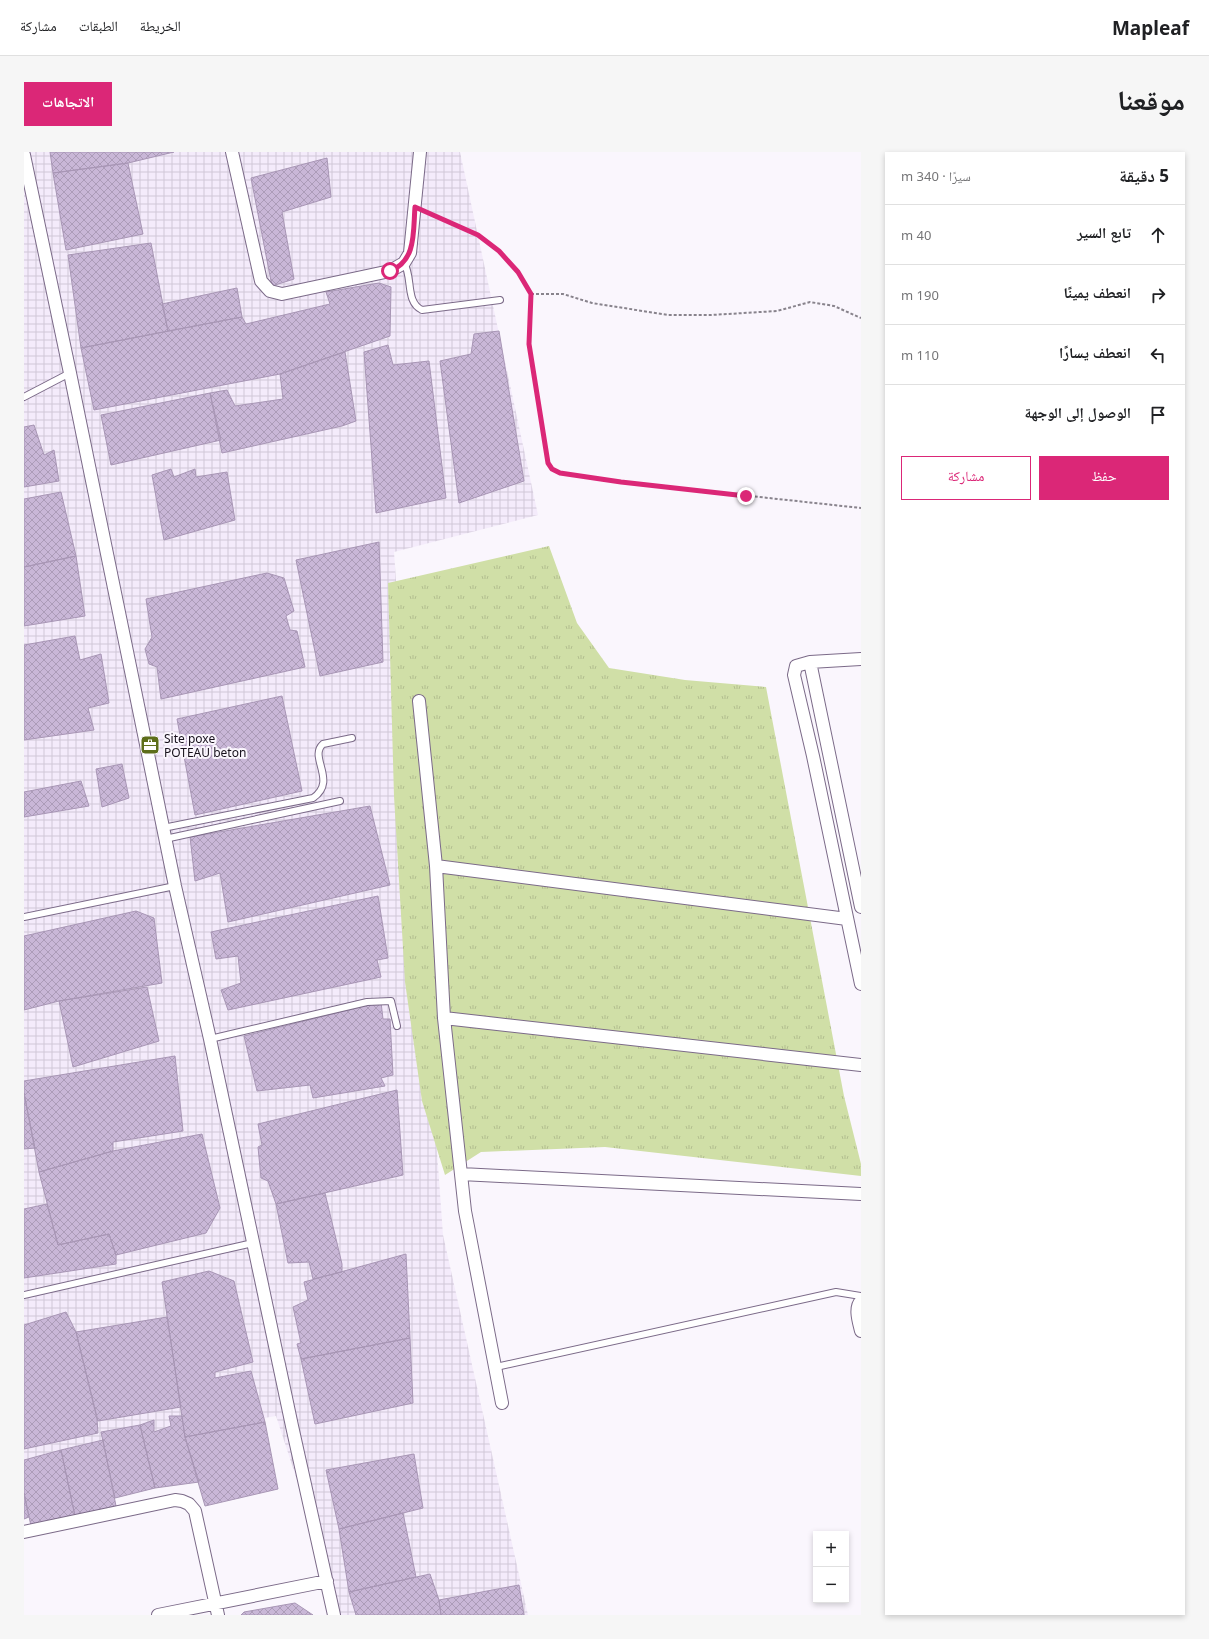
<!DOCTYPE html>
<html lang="ar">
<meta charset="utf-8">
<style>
body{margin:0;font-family:"Noto Sans","Noto Naskh Arabic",sans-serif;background:#f6f6f6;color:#202124;direction:rtl}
.controls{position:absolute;right:12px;bottom:12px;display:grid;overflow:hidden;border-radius:0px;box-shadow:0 2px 6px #0003}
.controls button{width:36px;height:36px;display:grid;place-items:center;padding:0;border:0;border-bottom:1px solid #e0e0e0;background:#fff;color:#202124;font:20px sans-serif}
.stop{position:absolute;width:12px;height:12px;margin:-9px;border:3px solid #db2777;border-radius:50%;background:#fff}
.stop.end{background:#db2777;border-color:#fff;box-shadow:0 1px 4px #0008}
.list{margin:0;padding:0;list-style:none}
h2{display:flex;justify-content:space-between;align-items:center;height:52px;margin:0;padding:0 16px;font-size:17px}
h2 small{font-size:13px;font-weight:400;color:#757577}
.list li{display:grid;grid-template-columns:26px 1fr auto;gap:12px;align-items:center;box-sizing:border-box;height:60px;padding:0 16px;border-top:1px solid #e0e0e0}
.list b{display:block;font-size:15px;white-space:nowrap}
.list em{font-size:13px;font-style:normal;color:#757577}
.actions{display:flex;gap:8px;padding:12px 16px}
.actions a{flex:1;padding:9px 0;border:1px solid #db2777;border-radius:0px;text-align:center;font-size:14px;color:#db2777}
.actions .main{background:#db2777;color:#fff}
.icon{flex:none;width:22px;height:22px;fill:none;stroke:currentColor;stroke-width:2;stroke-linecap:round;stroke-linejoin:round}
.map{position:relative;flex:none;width:837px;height:1463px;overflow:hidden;direction:ltr;border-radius:0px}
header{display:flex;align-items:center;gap:24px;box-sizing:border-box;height:56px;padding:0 20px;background:#fff;border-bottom:1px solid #e0e0e0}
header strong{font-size:19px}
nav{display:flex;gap:22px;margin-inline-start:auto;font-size:14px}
.intro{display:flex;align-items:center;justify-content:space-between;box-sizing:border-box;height:96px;padding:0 24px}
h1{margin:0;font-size:28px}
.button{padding:10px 18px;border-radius:0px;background:#db2777;color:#fff;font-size:14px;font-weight:700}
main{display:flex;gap:24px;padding:0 24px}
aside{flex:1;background:#fff;border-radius:0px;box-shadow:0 2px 6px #0003}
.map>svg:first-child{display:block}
.industrial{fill:url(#industrial-grid)}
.grass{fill:url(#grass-tufts)}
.building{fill:url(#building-cross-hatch);stroke:#a896b5}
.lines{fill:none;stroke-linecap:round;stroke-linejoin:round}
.lane-casing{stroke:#7b6a88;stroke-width:8}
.street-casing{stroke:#7b6a88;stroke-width:14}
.path{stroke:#88838c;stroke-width:2;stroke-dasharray:3 2;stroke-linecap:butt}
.lane{stroke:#fff;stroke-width:6}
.street{stroke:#fff;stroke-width:12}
.route{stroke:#db2777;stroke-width:5}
.labels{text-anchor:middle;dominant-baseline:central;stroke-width:4;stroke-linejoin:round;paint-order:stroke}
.poi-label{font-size:12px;fill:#16101b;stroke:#faf6fd;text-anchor:start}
</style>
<header>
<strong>Mapleaf</strong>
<nav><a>الخريطة</a><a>الطبقات</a><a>مشاركة</a></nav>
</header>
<div class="intro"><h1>موقعنا</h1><a class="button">الاتجاهات</a></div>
<main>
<aside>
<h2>5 دقيقة<small>سيرًا · 340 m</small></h2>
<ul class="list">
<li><svg class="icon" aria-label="ahead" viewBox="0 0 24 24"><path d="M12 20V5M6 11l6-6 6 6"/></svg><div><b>تابع السير</b></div><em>40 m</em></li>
<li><svg class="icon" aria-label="right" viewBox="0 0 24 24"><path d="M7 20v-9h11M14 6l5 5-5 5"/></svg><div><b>انعطف يمينًا</b></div><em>190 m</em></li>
<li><svg class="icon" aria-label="left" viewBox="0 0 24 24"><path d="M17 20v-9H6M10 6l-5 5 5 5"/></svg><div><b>انعطف يسارًا</b></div><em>110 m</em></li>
<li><svg class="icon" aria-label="arrive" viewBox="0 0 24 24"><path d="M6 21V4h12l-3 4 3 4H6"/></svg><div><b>الوصول إلى الوجهة</b></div></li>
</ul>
<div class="actions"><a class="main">حفظ</a><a>مشاركة</a></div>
</aside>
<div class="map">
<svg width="837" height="1463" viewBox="0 0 837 1463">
<defs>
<pattern id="industrial-grid" width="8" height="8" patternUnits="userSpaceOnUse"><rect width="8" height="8" fill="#f4ebfb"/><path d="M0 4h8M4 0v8" fill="none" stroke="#d0c8d7"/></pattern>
<pattern id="grass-tufts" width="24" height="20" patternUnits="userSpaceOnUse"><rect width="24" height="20" fill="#d0dfa7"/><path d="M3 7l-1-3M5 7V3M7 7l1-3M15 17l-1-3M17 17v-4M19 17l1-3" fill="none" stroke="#b2be8f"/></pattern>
<pattern id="building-cross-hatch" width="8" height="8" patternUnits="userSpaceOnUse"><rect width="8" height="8" fill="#c9b7d7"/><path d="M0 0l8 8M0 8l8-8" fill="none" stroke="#ac9cb8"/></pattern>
</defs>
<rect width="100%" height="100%" fill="#faf6fd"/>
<path class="industrial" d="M 0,0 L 436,0 L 514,363 L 370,400 L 419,1083 L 504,1463 L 317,1463 L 252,1264 L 0,1307 Z"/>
<path class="grass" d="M 525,394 L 553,471 L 585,516 L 661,528 L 742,535 L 820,944 L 837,1012 L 837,1024 L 581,995 L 457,1000 L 421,1023 L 398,949 L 381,830 L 370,644 L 364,431 Z"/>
<path class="building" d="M 26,0 L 150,0 L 104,11 L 29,21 Z
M 303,6 L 307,45 L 258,60 L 270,127 L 248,134 L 227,26 Z
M 104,11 L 119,82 L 42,98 L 29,21 Z
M 127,91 L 144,179 L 57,196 L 44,103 Z
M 355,131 L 367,135 L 366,184 L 256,222 L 70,258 L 57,196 L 218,165 L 222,172 L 306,152 L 302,140 Z
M 213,136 L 218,165 L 144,179 L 138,152 Z
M 475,179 L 500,329 L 435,351 L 416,209 L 447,202 L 450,182 Z
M 364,193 L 369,213 L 405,209 L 422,346 L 352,361 L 340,200 Z
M 321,200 L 332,269 L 318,274 L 198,301 L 186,241 L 203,238 L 211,254 L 259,247 L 256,222 Z
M 186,241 L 197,288 L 87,313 L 77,263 Z
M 10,273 L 20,303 L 30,298 L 35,329 L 0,335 L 0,275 Z
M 147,317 L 150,325 L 171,317 L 172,325 L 203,320 L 211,368 L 140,388 L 128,323 Z
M 37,340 L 52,404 L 0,415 L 0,347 Z
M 355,390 L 359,510 L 296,524 L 272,408 Z
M 52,404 L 61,464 L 0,474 L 0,415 Z
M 243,421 L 260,426 L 270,459 L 262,464 L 266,478 L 273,479 L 281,515 L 137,547 L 133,515 L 125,512 L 121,497 L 128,485 L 122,447 Z
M 51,484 L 56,508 L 77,502 L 85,551 L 64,556 L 70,578 L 0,588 L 0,493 Z
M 258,544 L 278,639 L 171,663 L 153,567 Z
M 98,612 L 105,646 L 78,655 L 72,617 Z
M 57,629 L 65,654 L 0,665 L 0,640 Z
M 346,654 L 366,733 L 204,770 L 196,721 L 171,729 L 166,685 Z
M 354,744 L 364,806 L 353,808 L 357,825 L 204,858 L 197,838 L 217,831 L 214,804 L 192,807 L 187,780 Z
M 112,759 L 130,766 L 138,831 L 35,849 L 0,858 L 0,784 Z
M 123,835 L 135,889 L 49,915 L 35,849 Z
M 357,850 L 359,867 L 366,867 L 369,923 L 357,926 L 361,934 L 289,946 L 286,933 L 233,939 L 220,884 Z
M 151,904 L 159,979 L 89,990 L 89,999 L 15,1020 L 0,941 L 0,929 Z
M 373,938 L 379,1023 L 252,1052 L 244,1029 L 237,1026 L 234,995 L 238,993 L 234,972 Z
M 0,941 L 11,996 L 0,997 Z
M 178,982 L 196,1056 L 182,1081 L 92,1103 L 85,1082 L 34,1093 L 15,1020 L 89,999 Z
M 301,1041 L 318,1112 L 318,1120 L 289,1127 L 285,1110 L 264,1111 L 252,1052 Z
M 23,1052 L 34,1093 L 85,1082 L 92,1103 L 92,1112 L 0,1126 L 0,1057 Z
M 382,1102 L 386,1186 L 277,1207 L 273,1192 L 277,1191 L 269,1155 L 284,1148 L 280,1130 Z
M 185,1119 L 210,1129 L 229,1210 L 191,1220 L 191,1226 L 227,1219 L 241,1270 L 161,1285 L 138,1130 Z
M 42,1160 L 52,1180 L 73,1267 L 74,1281 L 0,1297 L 0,1173 Z
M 143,1165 L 157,1255 L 74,1269 L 52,1180 Z
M 386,1186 L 389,1251 L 291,1272 L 277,1207 Z
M 145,1264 L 158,1264 L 161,1285 L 175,1330 L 131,1336 L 116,1273 L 130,1268 L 130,1280 L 147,1274 Z
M 241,1270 L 254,1337 L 181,1354 L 161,1285 Z
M 116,1273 L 131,1336 L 91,1346 L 77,1280 Z
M 79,1288 L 92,1354 L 51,1364 L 37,1298 Z
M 37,1298 L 51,1364 L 7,1374 L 0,1341 L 0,1308 Z
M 390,1302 L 399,1356 L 315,1377 L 302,1318 Z
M 0,1341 L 5,1365 L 0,1367 Z
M 379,1361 L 392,1425 L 325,1440 L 315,1377 Z
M 406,1422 L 415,1448 L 417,1463 L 332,1463 L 325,1440 Z
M 495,1433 L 500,1463 L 417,1463 L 415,1448 Z
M 271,1451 L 289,1463 L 217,1463 L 220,1460 Z"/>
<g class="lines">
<g class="lane-casing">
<path id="lane" d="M 380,111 C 389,125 381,150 398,158 L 476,148
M 0,245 L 46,221
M 139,676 L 289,646 C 314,629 284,605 299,592 L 328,586
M 141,687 L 316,649
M 0,765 L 151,734
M 186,887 L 343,850 L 367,849 L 373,874
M 0,1143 L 229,1091
M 472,1215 L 812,1140 L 837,1144"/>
</g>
<g class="street-casing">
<path id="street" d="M 208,0 L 237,129 L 246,139 L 258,142 L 366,119 L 380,111 L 386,101 L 396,0
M 0,3 L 46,221 L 151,734 L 186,887 L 268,1274 L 310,1463
M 837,507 L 786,510 L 772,514 L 770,523 L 789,604 L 837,832
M 786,510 L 837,755
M 395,549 L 412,714 L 420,866 L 441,1059 L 478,1251
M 412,714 L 823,767
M 420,866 L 837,913
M 437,1022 L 837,1042
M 837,1149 C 830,1156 835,1170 837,1179
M 0,1380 L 151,1348 L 158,1349 L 165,1352 L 171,1359 L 194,1463
M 134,1463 L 303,1429"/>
</g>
<path class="path" d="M 402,60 L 454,83 L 475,99 L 494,120 L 507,142 L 505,192 L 524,311 L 528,317 L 536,321 L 597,330 L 837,356
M 507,142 L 539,142 L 568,151 L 644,163 L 687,163 L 753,159 L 786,150 L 810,154 L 837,166"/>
<use href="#lane" class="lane"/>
<use href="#street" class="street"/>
</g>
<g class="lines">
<path class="route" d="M 366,119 C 393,109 389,78 391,55 L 454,83 L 475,99 L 494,120 L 507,142 L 505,192 L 524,311 L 528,317 L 536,321 L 597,330 L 722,344"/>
</g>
<defs>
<g id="office-square" transform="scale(1)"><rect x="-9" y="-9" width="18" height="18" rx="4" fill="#5d6e1a" stroke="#faf6fd"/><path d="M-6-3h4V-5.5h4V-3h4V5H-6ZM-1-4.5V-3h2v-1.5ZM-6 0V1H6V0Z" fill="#fff"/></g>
</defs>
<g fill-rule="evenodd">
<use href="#office-square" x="126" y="593"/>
</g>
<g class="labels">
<g class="poi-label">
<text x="140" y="586">Site poxe<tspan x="140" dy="14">POTEAU beton</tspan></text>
</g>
</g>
</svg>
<div class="controls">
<button>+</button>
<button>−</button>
</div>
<div class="stop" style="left:366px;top:119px"></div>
<div class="stop end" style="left:722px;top:344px"></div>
</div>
</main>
